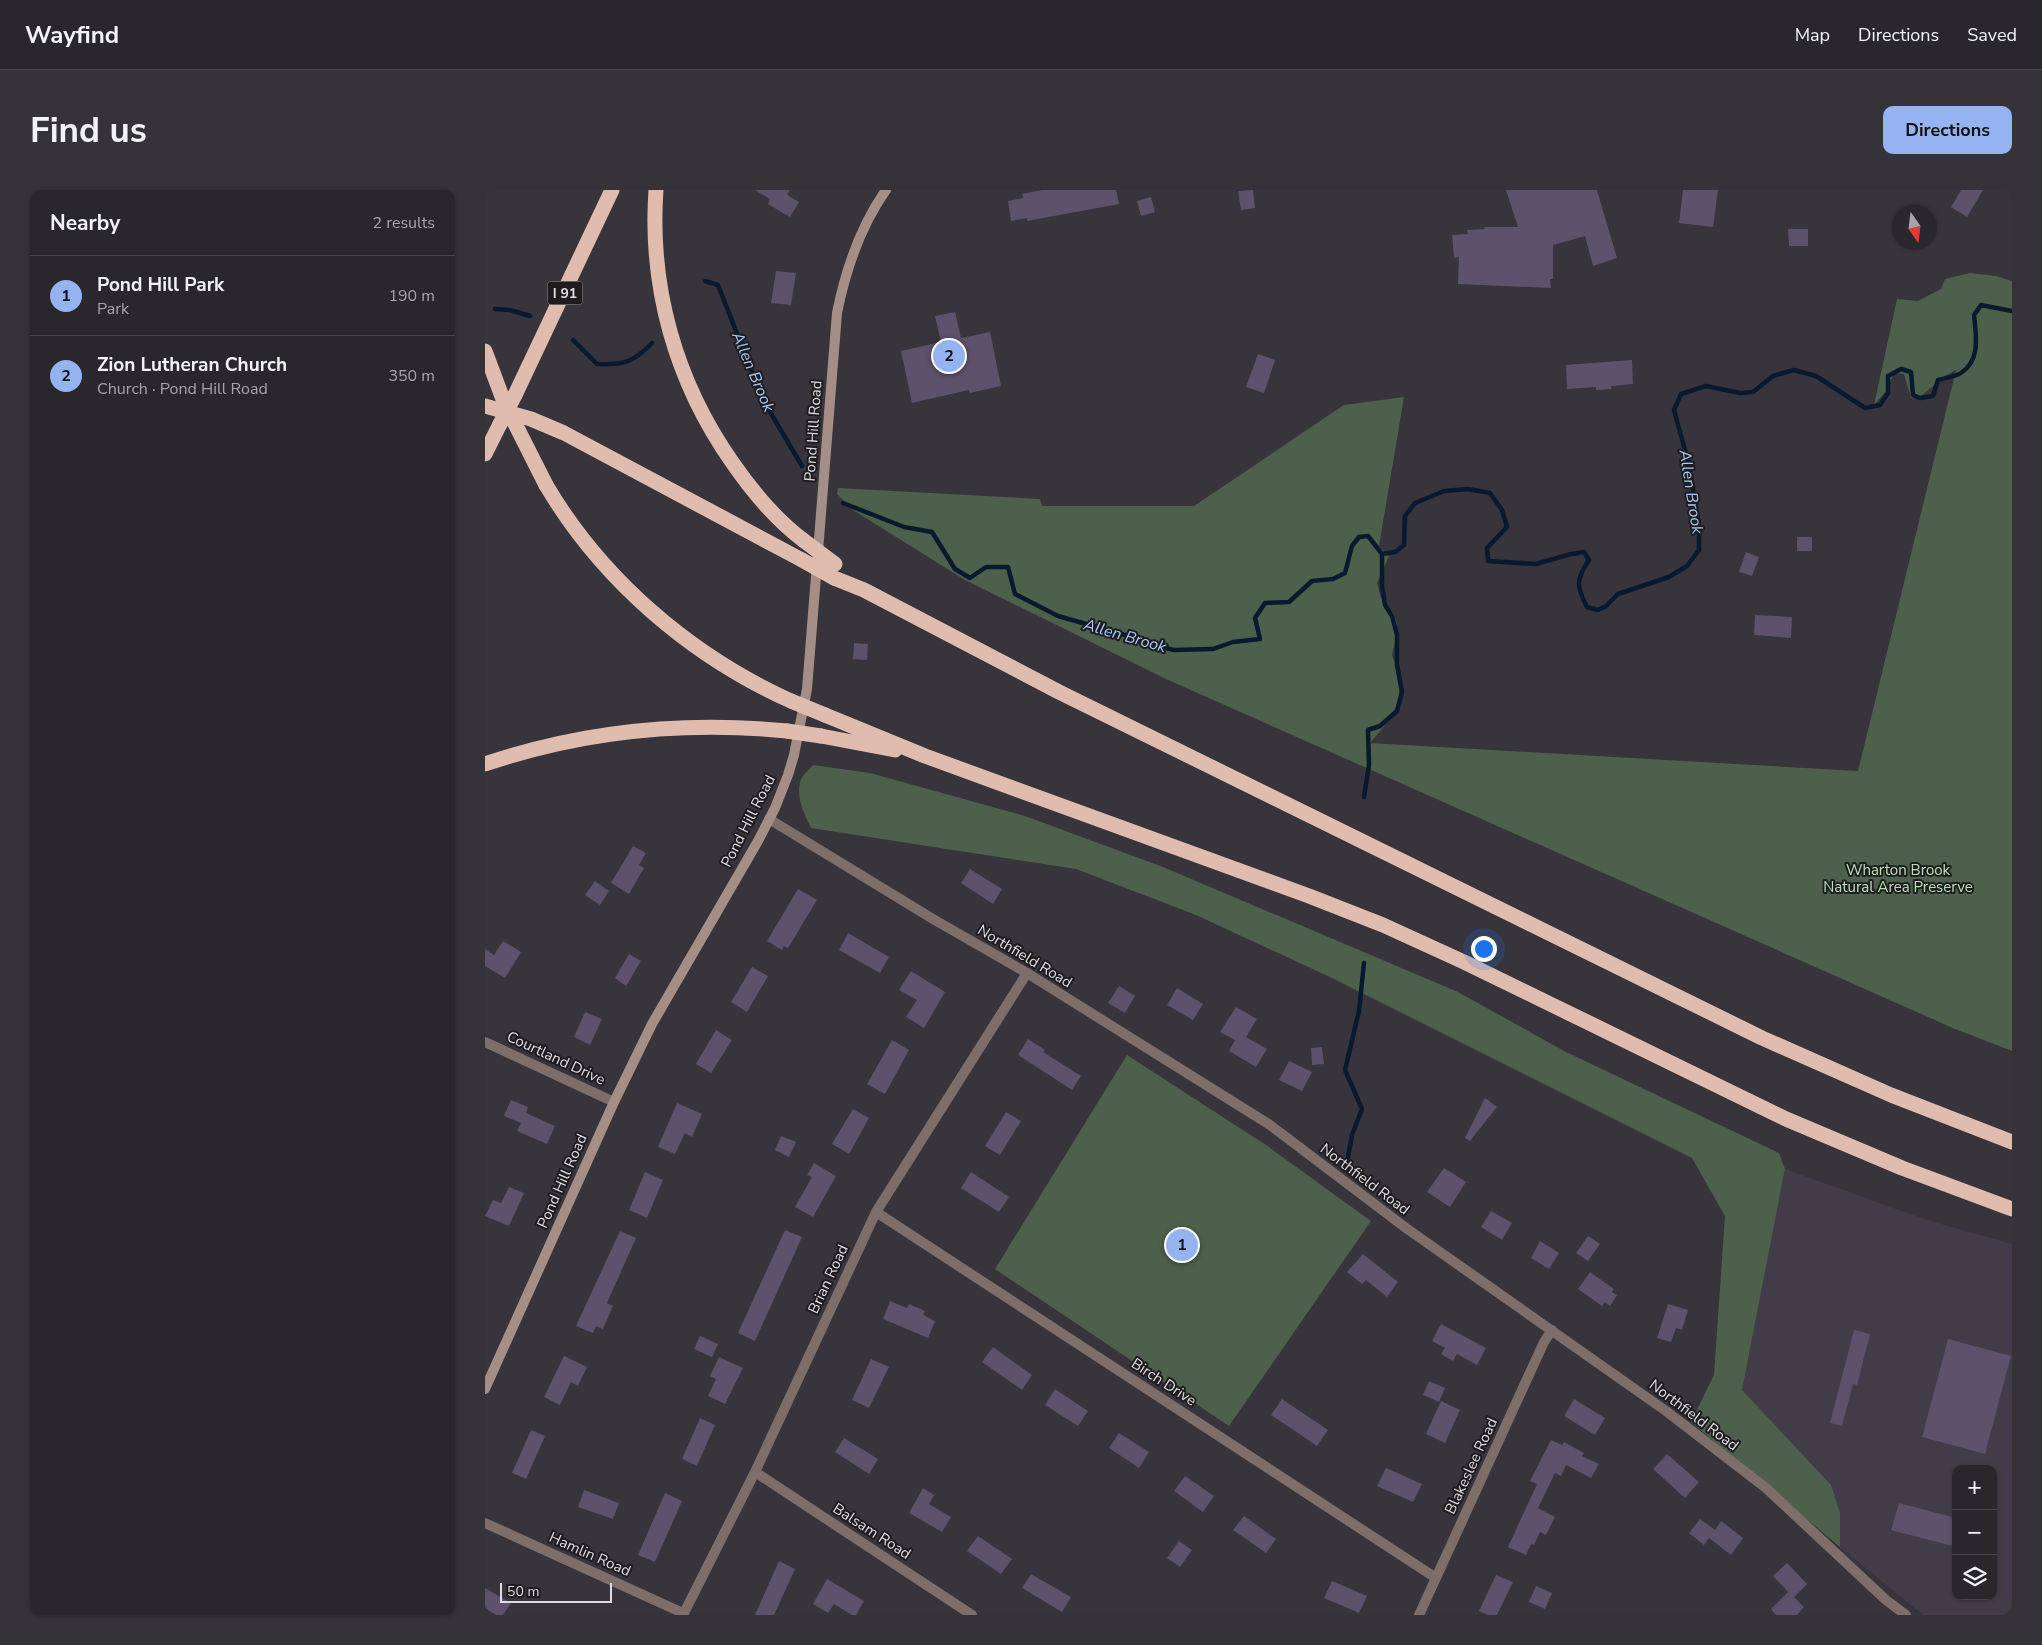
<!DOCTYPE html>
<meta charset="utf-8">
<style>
body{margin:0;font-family:"Nunito Sans",sans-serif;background:#353338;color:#f1f3f6}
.controls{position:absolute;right:15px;bottom:15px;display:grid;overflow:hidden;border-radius:10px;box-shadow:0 1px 4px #0004}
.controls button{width:45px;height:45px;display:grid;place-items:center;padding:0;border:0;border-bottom:1px solid #454448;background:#29272c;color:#f1f3f6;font:25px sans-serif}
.compass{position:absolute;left:1407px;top:15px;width:45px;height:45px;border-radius:50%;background:#29272c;box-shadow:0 1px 4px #0004;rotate:166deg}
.scale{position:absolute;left:15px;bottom:12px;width:112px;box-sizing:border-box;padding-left:5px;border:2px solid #dfdde1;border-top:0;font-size:14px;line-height:18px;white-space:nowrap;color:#dfdde1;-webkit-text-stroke:4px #1e1c1f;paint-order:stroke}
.you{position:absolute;left:998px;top:758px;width:18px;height:18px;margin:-12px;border:4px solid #fff;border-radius:50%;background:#1a73e8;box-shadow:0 0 0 8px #1a73e833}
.badge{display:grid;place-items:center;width:32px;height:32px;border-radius:50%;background:#95b2f1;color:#111;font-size:16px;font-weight:700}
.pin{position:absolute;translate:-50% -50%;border:2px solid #fff;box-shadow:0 1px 5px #0006}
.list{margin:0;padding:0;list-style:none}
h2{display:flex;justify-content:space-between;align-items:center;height:65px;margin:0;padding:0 20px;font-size:21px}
h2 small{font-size:16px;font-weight:400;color:#a5a5a9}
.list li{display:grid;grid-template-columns:32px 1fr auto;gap:15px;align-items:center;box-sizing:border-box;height:80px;padding:0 20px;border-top:1px solid #454448}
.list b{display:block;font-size:19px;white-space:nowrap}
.list p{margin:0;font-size:16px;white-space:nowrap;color:#a5a5a9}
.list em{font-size:16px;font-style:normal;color:#a5a5a9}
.icon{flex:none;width:28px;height:28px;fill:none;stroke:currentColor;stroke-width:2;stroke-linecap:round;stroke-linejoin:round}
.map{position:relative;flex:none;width:1527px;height:1425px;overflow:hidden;border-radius:10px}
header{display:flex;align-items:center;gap:30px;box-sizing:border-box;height:70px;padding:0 25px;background:#29272c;border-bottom:1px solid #454448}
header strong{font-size:24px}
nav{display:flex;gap:28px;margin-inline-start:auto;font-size:18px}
.intro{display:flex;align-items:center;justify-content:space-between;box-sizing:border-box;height:120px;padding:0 30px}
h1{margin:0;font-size:35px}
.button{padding:12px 22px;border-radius:10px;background:#95b2f1;color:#111;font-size:18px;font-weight:700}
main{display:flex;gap:30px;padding:0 30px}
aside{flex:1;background:#29272c;border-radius:10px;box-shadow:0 1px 4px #0004}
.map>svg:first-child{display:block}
.built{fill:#423c48;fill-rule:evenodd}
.green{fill:#4d604b}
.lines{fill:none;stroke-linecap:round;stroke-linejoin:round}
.stream{stroke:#091a2e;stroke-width:4.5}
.building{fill:#5d516b}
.minor{stroke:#7d6e69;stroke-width:10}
.tertiary{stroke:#7d6e69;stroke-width:10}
.secondary{stroke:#a58e86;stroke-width:10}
.motorway{stroke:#e0bcaf;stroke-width:15}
.motorway-bridge{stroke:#e0bcaf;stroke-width:15}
.labels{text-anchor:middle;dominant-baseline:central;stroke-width:4;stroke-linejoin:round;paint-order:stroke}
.shield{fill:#1e1c1f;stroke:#a5a3a7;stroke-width:1}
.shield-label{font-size:14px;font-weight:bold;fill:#dfdde1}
.street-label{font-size:15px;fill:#dfdde1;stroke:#1e1c1f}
.park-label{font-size:15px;fill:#b8e2b5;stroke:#1e1c1f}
.water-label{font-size:16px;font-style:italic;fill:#a5caf7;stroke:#1e1c1f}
</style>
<header>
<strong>Wayfind</strong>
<nav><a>Map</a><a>Directions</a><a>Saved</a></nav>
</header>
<div class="intro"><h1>Find us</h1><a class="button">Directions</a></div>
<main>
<aside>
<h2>Nearby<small>2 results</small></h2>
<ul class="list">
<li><span class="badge">1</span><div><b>Pond Hill Park</b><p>Park</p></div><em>190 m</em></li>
<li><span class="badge">2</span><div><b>Zion Lutheran Church</b><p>Church · Pond Hill Road</p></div><em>350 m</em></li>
</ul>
</aside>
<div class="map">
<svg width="1527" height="1425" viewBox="0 0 1527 1425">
<rect width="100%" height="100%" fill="#37343b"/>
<path class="built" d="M 1300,979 L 1442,1030 L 1527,1054 L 1527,1425 L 1438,1425 L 1355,1357 L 1355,1323 L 1257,1200 ZM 1471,1279 L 1508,1279 L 1508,1406 L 1471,1406 Z"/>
<path class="green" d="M 1485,83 L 1511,86 L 1527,91 L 1527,861 L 1470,839 L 681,489 L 480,390 L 368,320 L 352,304 L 353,298 L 555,309 L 557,316 L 709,316 L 859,215 L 919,207 L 894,356 L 904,366 L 892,393 L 896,408 L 909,424 L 912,434 L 911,447 L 907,465 L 915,488 L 915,497 L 913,512 L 906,528 L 885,553 L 1373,581 L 1471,180 L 1460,186 L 1435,207 L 1426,208 L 1419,184 L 1409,183 L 1401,201 L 1389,215 L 1412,109 L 1433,111 L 1456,99 L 1460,89 Z
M 328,575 L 385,583 L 540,626 L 678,677 L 973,802 L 1081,862 L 1294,963 L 1300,979 L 1257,1200 L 1346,1295 L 1355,1323 L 1355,1357 L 1206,1232 L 1229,1185 L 1240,1026 L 1207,968 L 847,788 L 711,725 L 591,679 L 326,638 C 319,623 309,604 317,587 C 320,583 325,579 328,575 Z
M 642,865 L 781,955 L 886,1031 L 744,1236 L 510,1079 Z"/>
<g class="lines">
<path class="stream" d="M 220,91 L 233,95 L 278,210 L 317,276
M 10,119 L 25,120 L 45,126
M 88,150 L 112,174 C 138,175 148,173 167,153
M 358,313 L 419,337 L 447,342 L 470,379 L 485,388 L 501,377 L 523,377 L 530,404 L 573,426 L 640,445 L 656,452 L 689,460 L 728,459 L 748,452 L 775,449 L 770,428 L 780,413 L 804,412 L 827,391 L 848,389 L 860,383 L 867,356 L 874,347 L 883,346 L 897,364 L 910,362 L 919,355 L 920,326 L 930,313 L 959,301 L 983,299 L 1005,303 L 1017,320 L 1022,337 L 1002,358 L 1003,371 L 1051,374 L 1086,364 L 1099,362 L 1104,370 C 1091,389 1091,396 1102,417 L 1113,420 L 1121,416 L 1133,404 L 1184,387 L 1202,376 L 1214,360 L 1214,335 L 1204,275 L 1189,220 L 1196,204 L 1221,196 L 1255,203 L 1268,202 L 1288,186 L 1309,180 L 1331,186 L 1380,218 L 1395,215 L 1403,203 L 1403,186 L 1416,179 L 1426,182 L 1428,205 L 1435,208 L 1448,206 L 1453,190 C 1460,188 1470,187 1476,183 C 1496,170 1491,145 1489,125 L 1496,115 L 1527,121
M 879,607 L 884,575 L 883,540 L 895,536 L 912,521 L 917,502 L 912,475 L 912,445 L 907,426 L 900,415 L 897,396 L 897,364
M 863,967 L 867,945 L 877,919 L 860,880 L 874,821 L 879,773"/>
</g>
<path class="building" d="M 270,0 L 305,0 L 302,5 L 314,12 L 305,27 L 283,14 L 285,9 Z
M 557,0 L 631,0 L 634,14 L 542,31 L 542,28 L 526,31 L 523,11 L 538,8 L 537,4 Z
M 768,0 L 770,18 L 756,20 L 753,1 Z
M 1021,0 L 1112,0 L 1132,68 L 1108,76 L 1100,46 L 1068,55 L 1068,89 L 1065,89 L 1066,98 L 973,94 L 974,67 L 969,68 L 967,45 L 983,44 L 982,40 L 1000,39 L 999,37 L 1033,37 Z
M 1198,0 L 1233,0 L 1228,37 L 1194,33 Z
M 1476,0 L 1498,0 L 1482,27 L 1466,17 Z
M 666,7 L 670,22 L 656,26 L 652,11 Z
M 1303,39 L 1323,39 L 1323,56 L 1304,56 Z
M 291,81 L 311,83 L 306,115 L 286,113 Z
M 470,122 L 476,148 L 505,142 L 516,196 L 485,203 L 484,200 L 427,213 L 416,161 L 456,152 L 450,126 Z
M 773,164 L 790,170 L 779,203 L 761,197 Z
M 1147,170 L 1148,194 L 1126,196 L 1126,199 L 1111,200 L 1111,197 L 1082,199 L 1081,175 Z
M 1312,347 L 1327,347 L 1327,361 L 1312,361 Z
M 1261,362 L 1274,367 L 1267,386 L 1254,382 Z
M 1270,425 L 1307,427 L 1306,448 L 1269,445 Z
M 369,453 L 383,454 L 382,470 L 368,469 Z
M 148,656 L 161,663 L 154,675 L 159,678 L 144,704 L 126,693 Z
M 485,679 L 517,699 L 508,714 L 476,693 Z
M 110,691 L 124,701 L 115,715 L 100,705 Z
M 313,699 L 332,710 L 303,758 L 299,756 L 297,760 L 282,751 Z
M 363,743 L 404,767 L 395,783 L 354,760 Z
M 18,751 L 36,762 L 20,788 L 0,776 L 0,759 L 9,765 Z
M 144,764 L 156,771 L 141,796 L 130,788 Z
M 267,777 L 283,786 L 262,822 L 246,812 Z
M 426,781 L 460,802 L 439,838 L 421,827 L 432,810 L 414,800 Z
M 634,796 L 650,806 L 640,823 L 623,813 Z
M 692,798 L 718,814 L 708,830 L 682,815 Z
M 751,817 L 772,829 L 761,847 L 782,859 L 771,877 L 744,861 L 750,850 L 735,842 Z
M 100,822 L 117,829 L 105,855 L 89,847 Z
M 231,840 L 247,850 L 226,883 L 211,874 Z
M 543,849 L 560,860 L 558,862 L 596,886 L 587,900 L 533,865 Z
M 407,850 L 424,860 L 400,904 L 382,894 Z
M 837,857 L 839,874 L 827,875 L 826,858 Z
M 804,871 L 827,882 L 817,901 L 794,890 Z
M 1000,908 L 1012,917 L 985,951 L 980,948 Z
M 26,910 L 43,917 L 41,923 L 70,936 L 62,954 L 32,941 L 36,933 L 19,926 Z
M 192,913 L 217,924 L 207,947 L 200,943 L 190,964 L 173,957 Z
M 368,919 L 384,928 L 364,964 L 347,954 Z
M 521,922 L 536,931 L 515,965 L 500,956 Z
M 296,946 L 311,952 L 304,967 L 290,960 Z
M 329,973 L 351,986 L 328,1027 L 310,1017 L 327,987 L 322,985 Z
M 959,978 L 981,992 L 965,1017 L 942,1002 Z
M 160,982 L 178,990 L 162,1028 L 144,1020 Z
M 486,982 L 524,1007 L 514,1022 L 476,998 Z
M 24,997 L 39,1003 L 24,1036 L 0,1026 L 8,1010 L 16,1013 Z
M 1006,1021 L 1027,1033 L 1017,1050 L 996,1037 Z
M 300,1040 L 317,1047 L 270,1151 L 253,1143 Z
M 135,1041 L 151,1048 L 122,1113 L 128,1116 L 118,1139 L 111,1136 L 108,1143 L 91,1136 Z
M 1103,1046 L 1115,1054 L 1103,1071 L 1091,1063 Z
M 1055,1051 L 1074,1063 L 1064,1079 L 1046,1068 Z
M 878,1064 L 913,1092 L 902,1107 L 881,1090 L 877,1094 L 862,1082 Z
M 1105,1082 L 1129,1099 L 1127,1102 L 1132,1105 L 1125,1116 L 1120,1112 L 1117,1116 L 1093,1099 Z
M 405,1111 L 422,1118 L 424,1114 L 440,1121 L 438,1125 L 450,1131 L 443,1148 L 398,1129 Z
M 1183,1114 L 1203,1120 L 1197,1140 L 1191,1138 L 1186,1152 L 1172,1148 Z
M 956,1134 L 1001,1158 L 992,1175 L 972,1164 L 968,1171 L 956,1164 L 960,1158 L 947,1151 Z
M 1369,1140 L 1385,1144 L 1372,1195 L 1368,1194 L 1357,1236 L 1345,1233 Z
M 215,1146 L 233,1154 L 227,1167 L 209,1159 Z
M 1463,1149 L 1526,1166 L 1500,1264 L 1437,1247 Z
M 508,1157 L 547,1185 L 537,1200 L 497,1172 Z
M 79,1166 L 102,1177 L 93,1196 L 86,1192 L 75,1215 L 59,1207 Z
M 234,1167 L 258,1178 L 240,1214 L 223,1206 L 231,1189 L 225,1186 Z
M 386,1169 L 404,1177 L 384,1218 L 367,1210 Z
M 944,1191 L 960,1198 L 954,1212 L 938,1205 Z
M 570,1199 L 603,1221 L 593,1236 L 560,1215 Z
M 797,1209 L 843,1240 L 832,1256 L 786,1225 Z
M 1089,1209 L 1120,1228 L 1110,1245 L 1079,1226 Z
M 956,1211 L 975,1220 L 960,1253 L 941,1244 Z
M 215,1228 L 230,1235 L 212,1276 L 197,1269 Z
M 46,1240 L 60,1246 L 41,1289 L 27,1283 Z
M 634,1243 L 664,1262 L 654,1278 L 624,1258 Z
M 359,1248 L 393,1269 L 384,1284 L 350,1262 Z
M 1066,1250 L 1077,1255 L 1079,1252 L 1099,1263 L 1097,1266 L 1114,1274 L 1106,1288 L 1081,1275 L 1076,1286 L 1070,1283 L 1053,1318 L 1070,1327 L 1061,1345 L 1055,1342 L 1049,1355 L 1046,1354 L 1041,1365 L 1023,1357 L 1052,1294 L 1045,1291 Z
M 1182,1264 L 1214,1292 L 1200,1308 L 1168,1279 Z
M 901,1278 L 937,1294 L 928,1312 L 892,1296 Z
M 700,1286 L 729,1306 L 718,1322 L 689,1301 Z
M 438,1298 L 449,1305 L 444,1314 L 466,1327 L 457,1342 L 424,1323 Z
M 99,1300 L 134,1313 L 128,1329 L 93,1317 Z
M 180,1303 L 197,1311 L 170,1372 L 153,1365 Z
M 1414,1313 L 1471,1328 L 1471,1357 L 1406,1340 Z
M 759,1326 L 791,1349 L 781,1363 L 748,1340 Z
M 1215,1329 L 1230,1340 L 1236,1331 L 1258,1348 L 1246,1365 L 1224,1348 L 1219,1355 L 1204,1343 Z
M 493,1346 L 527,1369 L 516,1384 L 482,1361 Z
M 694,1351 L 707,1360 L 695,1377 L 682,1368 Z
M 294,1371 L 310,1379 L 289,1425 L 270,1425 Z
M 1302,1373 L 1322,1394 L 1309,1407 L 1319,1417 L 1312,1425 L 1291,1425 L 1286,1419 L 1303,1402 L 1288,1386 Z
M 546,1384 L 586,1407 L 577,1422 L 537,1398 Z
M 1011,1385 L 1028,1392 L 1012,1425 L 1003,1425 L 994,1421 Z
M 342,1389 L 379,1411 L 371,1425 L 367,1425 L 349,1414 L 343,1423 L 328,1414 Z
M 847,1391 L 882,1406 L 874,1423 L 839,1408 Z
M 1051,1396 L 1067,1403 L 1060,1419 L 1044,1412 Z
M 0,1398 L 26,1413 L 18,1425 L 11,1425 L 0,1418 Z"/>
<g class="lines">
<path class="minor" d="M 0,852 L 129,912
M 391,1022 L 951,1388
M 270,1282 L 487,1425
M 0,1333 L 198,1423
M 198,1425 L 270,1282 L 391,1022 L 542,783
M 934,1425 L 1059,1152 L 1067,1140"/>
<path class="tertiary" d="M 284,629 L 448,729 L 542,783 L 785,935 L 921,1038 L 1181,1221 L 1281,1298 L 1401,1410 L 1421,1425"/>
<path class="secondary" d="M 0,1199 L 129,912 L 167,834 L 273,651 L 290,618 L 303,585 L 309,565 L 322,499 L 352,123 C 361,78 375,37 401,0"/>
<path class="motorway" d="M 171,0 C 164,98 191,192 247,272 C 267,301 290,329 318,350
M 30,205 L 127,0
M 0,216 L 46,229 L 79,243 L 317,370
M 0,264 L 15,234
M 61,295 C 117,390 206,466 306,511
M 349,388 L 379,400 L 574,502 L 1277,848 L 1406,905 L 1527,952
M 340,525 L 440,566 L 824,706 L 898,735 L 979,772 L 1301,929 L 1417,978 L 1527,1019
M 336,546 L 410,560
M 0,574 C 98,541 199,531 302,541"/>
<path class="motorway-bridge" d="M 0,161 L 19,212 L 61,295
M 15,234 L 30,205
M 318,350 L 350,374
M 317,370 L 349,388
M 306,511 L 340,525
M 302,541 L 336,546"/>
</g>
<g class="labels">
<rect class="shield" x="62.5" y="91.5" width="35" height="23" rx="4"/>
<g class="shield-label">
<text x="80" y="103">I 91</text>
</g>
<g class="street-label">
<text transform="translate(328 241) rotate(-86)">Pond Hill Road</text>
<text transform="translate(263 631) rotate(-63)">Pond Hill Road</text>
<text transform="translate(540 766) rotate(31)">Northfield Road</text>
<text transform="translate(71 868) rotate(25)">Courtland Drive</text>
<text transform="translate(880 989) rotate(37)">Northfield Road</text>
<text transform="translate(77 991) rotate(-66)">Pond Hill Road</text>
<text transform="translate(343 1089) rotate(-65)">Brian Road</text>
<text transform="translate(679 1192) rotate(33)">Birch Drive</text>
<text transform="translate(1209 1225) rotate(37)">Northfield Road</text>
<text transform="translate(986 1276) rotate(-65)">Blakeslee Road</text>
<text transform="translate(387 1341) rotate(33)">Balsam Road</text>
<text transform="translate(105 1364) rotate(24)">Hamlin Road</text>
</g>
<g class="park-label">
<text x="1413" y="680">Wharton Brook<tspan x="1413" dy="17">Natural Area Preserve</tspan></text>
</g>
<g class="water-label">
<text transform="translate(268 182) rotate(67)">Allen Brook</text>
<text transform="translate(1206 302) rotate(81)">Allen Brook</text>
<text transform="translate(640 446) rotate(16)">Allen Brook</text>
</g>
</g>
</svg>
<div class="controls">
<button>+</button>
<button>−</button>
<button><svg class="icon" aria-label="layers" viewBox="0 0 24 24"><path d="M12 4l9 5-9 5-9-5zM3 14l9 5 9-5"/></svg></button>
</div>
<svg class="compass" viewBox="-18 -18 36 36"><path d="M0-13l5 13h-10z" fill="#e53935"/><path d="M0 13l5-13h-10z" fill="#a5a5a9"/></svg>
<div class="scale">50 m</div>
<div class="you"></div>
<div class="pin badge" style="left:697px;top:1055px">1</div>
<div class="pin badge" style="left:464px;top:166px">2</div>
</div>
</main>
